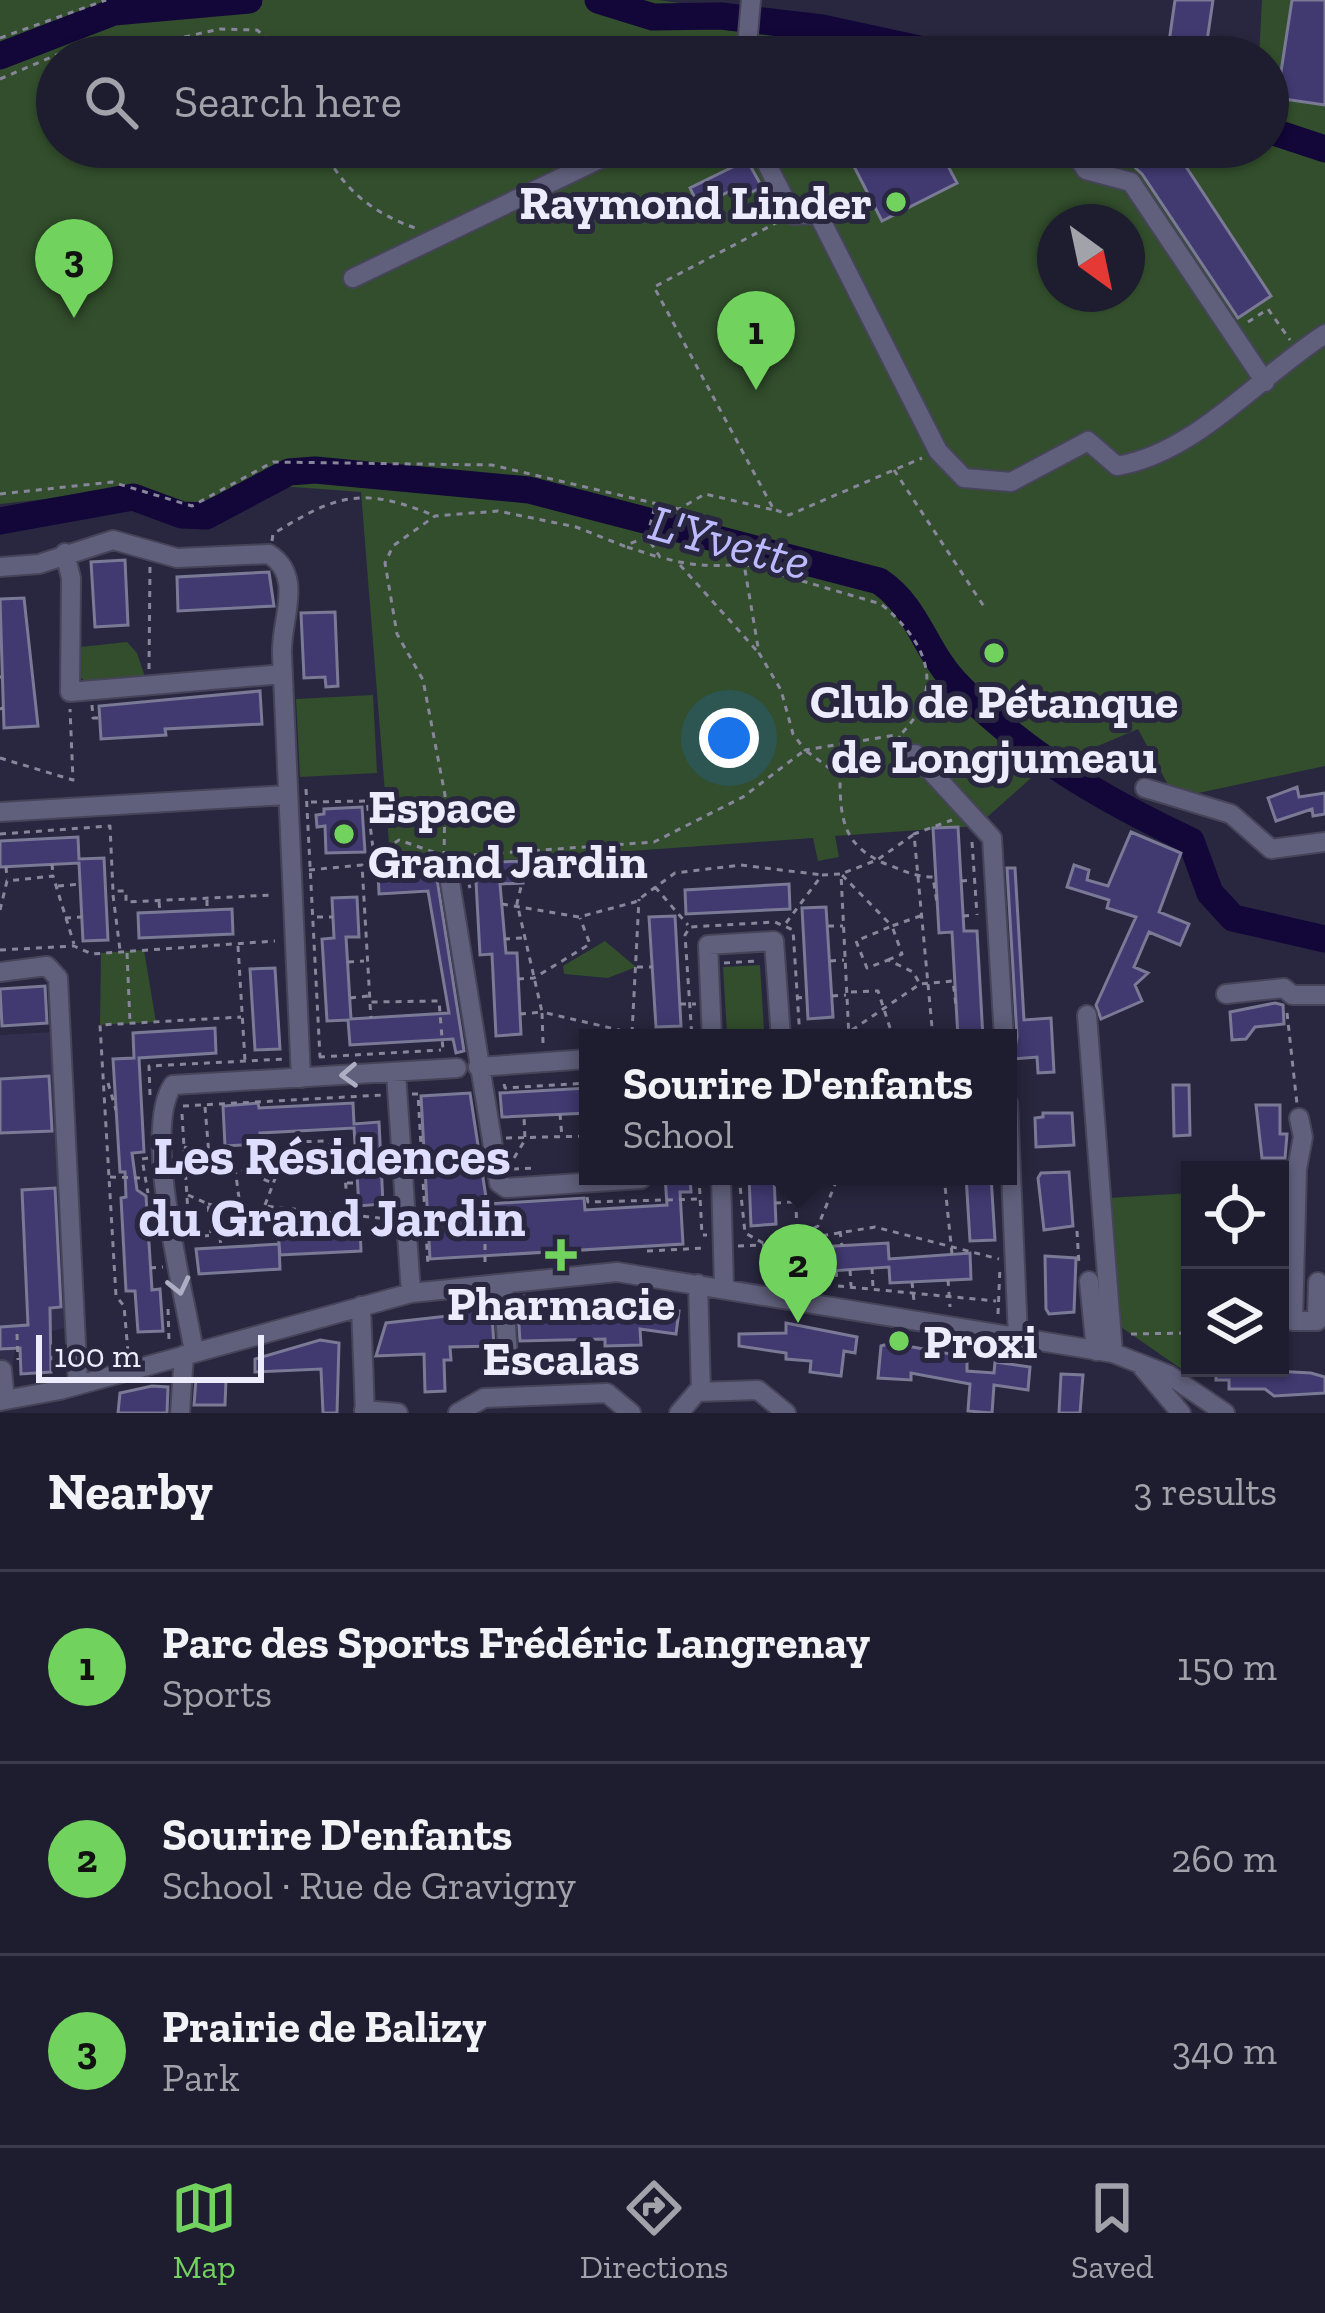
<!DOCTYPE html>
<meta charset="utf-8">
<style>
body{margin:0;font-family:"Zilla Slab",serif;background:#2b2a3b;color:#f1f3f6}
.controls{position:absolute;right:36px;bottom:36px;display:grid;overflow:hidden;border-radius:0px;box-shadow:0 3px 9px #0004}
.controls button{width:108px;height:108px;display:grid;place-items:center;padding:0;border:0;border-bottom:3px solid #3c3b4b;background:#1e1d2f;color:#f1f3f6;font:60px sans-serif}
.compass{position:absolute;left:1037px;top:204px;width:108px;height:108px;border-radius:50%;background:#1e1d2f;box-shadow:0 3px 9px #0004;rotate:147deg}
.scale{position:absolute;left:36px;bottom:30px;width:228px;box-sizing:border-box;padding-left:12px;border:6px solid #ececfd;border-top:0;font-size:33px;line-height:42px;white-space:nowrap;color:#ececfd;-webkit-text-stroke:9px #28273f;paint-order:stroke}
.you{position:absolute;left:729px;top:738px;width:42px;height:42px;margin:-30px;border:9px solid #fff;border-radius:50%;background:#1a73e8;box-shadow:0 0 0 18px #1a73e833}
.badge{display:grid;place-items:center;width:78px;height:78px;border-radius:50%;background:#72d25e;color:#111;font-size:39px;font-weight:700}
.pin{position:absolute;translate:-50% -99px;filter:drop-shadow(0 3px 6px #0008)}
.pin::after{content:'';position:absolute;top:63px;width:42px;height:36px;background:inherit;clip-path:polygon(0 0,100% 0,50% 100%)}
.popup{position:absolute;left:579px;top:1029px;width:438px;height:156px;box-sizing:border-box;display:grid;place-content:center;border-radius:0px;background:#1e1d2f;filter:drop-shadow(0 3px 9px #0005);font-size:39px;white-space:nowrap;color:#a1a2aa}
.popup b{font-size:45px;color:#f1f3f6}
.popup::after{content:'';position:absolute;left:50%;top:100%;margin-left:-24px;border:24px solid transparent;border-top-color:#1e1d2f}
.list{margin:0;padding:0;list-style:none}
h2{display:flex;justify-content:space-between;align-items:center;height:156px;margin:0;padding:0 48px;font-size:51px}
h2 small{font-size:39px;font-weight:400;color:#a1a2aa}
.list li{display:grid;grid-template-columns:78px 1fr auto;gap:36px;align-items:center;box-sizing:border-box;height:192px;padding:0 48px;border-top:3px solid #3c3b4b}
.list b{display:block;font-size:45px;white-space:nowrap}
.list p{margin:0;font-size:39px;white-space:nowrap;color:#a1a2aa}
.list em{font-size:39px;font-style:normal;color:#a1a2aa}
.icon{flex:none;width:66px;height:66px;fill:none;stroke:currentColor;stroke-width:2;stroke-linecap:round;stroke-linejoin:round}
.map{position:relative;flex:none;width:1325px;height:1413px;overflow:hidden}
.search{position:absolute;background:#1e1d2f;box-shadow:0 3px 9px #0004;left:36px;right:36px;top:36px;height:132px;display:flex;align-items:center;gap:30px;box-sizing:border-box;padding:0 42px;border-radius:66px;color:#a1a2aa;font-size:45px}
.sheet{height:732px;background:#1e1d2f}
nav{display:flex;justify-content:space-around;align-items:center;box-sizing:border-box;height:168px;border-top:3px solid #3c3b4b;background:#1e1d2f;font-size:33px;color:#a1a2aa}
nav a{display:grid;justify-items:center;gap:6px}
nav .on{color:#72d25e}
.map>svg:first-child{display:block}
.built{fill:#322f4e}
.green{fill:#324e2c;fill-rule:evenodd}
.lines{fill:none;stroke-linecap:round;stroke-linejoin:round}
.river{stroke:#130639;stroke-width:27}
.building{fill:#403a71;stroke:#7a7996;stroke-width:3}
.minor-casing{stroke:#464459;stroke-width:22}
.path{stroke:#87869b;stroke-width:3;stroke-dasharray:6 6;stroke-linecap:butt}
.minor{stroke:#61607c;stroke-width:18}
.oneway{stroke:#adadc3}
.poi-dot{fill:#72d25e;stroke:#28273f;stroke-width:4.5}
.labels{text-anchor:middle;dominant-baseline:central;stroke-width:10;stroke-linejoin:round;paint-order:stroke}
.poi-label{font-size:48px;font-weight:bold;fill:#ececfd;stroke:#28273f}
.water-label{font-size:51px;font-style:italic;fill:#bcb9fe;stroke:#28273f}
.quarter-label{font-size:54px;font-weight:bold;fill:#dfdeff;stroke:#28273f}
</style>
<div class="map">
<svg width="1325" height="1413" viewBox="0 0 1325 1413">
<rect width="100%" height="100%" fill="#28273f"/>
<path class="built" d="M 54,1032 L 68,1327 L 16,1341 L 11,1377 L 0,1377 L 0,1035 Z"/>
<path class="green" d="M 0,0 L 659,0 L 903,36 L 982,57 L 57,57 L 57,147 L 1268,147 L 1268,57 L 1259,57 L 1262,0 L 1325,0 L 1325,766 L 1175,798 L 1138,729 L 1039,771 L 977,826 L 835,836 L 839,857 L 818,861 L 813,838 L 391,868 L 361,492 L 294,487 L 237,491 L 178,507 L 136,489 L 0,504 ZM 1055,222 L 1127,222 L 1127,294 L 1055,294 Z
M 127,642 L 137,653 L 146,680 L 90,684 L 81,678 L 80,647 Z
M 373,695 L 377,773 L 300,777 L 296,699 Z
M 605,941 L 636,967 L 608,978 L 564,974 L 563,966 Z
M 144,950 L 156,1022 L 100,1025 L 101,953 Z
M 760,965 L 764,1031 L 727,1033 L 723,967 Z
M 1190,1193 L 1193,1368 L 1190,1375 L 1118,1325 L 1108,1198 Z"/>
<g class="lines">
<path class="river" d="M 598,0 L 653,17 L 721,16 L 822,28 L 956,57
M 0,56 L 114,12 L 249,0
M 1268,130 L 1325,149
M 0,521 L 133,497 L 182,515 L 206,516 L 289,472 L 315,470 L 529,490 L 879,581 C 918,607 924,649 955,682 C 1022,753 1104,800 1191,841 L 1210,893 L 1233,918 L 1325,939"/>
</g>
<path class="building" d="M 1175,0 L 1213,0 L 1206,48 L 1169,42 Z
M 1292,0 L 1325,0 L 1325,105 L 1277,98 Z
M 844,147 L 938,147 L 957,183 L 882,221 Z
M 1145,147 L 1173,147 L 1271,296 L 1238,318 L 1142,174 L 1126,159 Z
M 747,160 L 762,187 L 735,200 L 730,191 L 699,207 L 690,188 Z
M 125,560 L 128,625 L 95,627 L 91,562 Z
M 269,572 L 274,606 L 178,611 L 177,577 Z
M 24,598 L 38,726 L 4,728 L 0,599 Z
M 335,612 L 338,686 L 326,687 L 325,677 L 304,678 L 301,613 Z
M 260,691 L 262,724 L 165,729 L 166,735 L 101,739 L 99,706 Z
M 1297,787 L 1299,797 L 1325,793 L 1325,814 L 1313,816 L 1312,809 L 1276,821 L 1268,798 Z
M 362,807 L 365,852 L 326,853 L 325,826 L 317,827 L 316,815 L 324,814 L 324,809 Z
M 958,827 L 964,931 L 977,931 L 983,1038 L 958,1038 L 952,932 L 939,933 L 933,828 Z
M 1131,832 L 1181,853 L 1159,912 L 1189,924 L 1180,945 L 1149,932 L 1134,967 L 1148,973 L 1135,985 L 1142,1001 L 1101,1019 L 1096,1005 L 1136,917 L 1107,908 L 1109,900 L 1067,887 L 1074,865 L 1089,870 L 1087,880 L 1108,886 Z
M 78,837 L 79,859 L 104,858 L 108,940 L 83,941 L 79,863 L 0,867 L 0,841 Z
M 522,861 L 523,883 L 500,884 L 506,953 L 517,953 L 521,1034 L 496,1036 L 492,954 L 480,955 L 475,863 Z
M 435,866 L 464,1051 L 456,1053 L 453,1039 L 350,1045 L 348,1020 L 327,1021 L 322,939 L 334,938 L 332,898 L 357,897 L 359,937 L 346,937 L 351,1019 L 449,1013 L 428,891 L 379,894 L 378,871 Z
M 1007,868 L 1015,868 L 1024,1020 L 1051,1018 L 1054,1072 L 1038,1073 L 1037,1057 L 1013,1059 L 1017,1037 Z
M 789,884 L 790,909 L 686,914 L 685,890 Z
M 826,907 L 833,1017 L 808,1019 L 802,908 Z
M 232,909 L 233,934 L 139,938 L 138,913 Z
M 675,916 L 681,1026 L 656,1027 L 649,917 Z
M 275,968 L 280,1049 L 255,1050 L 250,969 Z
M 45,986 L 47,1023 L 2,1026 L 0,989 Z
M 1275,1003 L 1283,1005 L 1284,1024 L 1255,1027 L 1246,1039 L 1232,1040 L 1230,1012 Z
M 215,1028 L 216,1053 L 139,1058 L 144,1152 L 132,1153 L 137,1190 L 146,1196 L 152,1290 L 160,1289 L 163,1331 L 138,1332 L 135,1291 L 126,1291 L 121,1198 L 126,1197 L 125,1172 L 120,1172 L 113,1059 L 134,1058 L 133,1033 Z
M 49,1076 L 52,1131 L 0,1133 L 0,1079 Z
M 1173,1085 L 1189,1085 L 1190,1135 L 1174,1136 Z
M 588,1088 L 588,1113 L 502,1117 L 500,1093 Z
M 470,1093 L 487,1204 L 584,1198 L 585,1210 L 667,1205 L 665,1176 L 690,1176 L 691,1192 L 680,1192 L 683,1244 L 430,1259 L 421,1096 Z
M 258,1103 L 259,1108 L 353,1103 L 354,1124 L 379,1122 L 383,1204 L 359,1206 L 354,1128 L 260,1133 L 260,1144 L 225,1146 L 223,1106 Z
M 1256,1105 L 1280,1105 L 1280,1134 L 1287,1134 L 1285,1158 L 1262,1158 Z
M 1043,1113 L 1072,1113 L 1074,1145 L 1036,1147 L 1035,1118 L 1043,1117 Z
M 1069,1172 L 1073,1226 L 1044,1230 L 1038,1178 L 1041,1173 Z
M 749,1176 L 774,1176 L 776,1224 L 751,1226 Z
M 966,1176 L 991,1176 L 995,1240 L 970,1241 Z
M 55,1188 L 61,1307 L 50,1308 L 51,1372 L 21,1374 L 20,1348 L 0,1349 L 0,1327 L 28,1325 L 22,1190 Z
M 360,1226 L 361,1251 L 280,1255 L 278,1231 Z
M 888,1243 L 889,1259 L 970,1253 L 971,1279 L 890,1283 L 889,1267 L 785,1274 L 783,1249 Z
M 279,1244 L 280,1269 L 199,1274 L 196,1249 Z
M 1045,1256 L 1076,1258 L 1074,1312 L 1049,1314 L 1046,1309 Z
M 533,1295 L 534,1308 L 604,1301 L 679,1311 L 676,1334 L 640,1329 L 641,1345 L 605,1346 L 605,1339 L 520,1341 L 517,1297 Z
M 491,1300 L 494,1346 L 450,1347 L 451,1360 L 444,1360 L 445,1391 L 425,1392 L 424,1354 L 376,1356 L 386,1323 L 466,1314 L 465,1303 Z
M 786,1323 L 857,1337 L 855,1353 L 844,1351 L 841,1376 L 810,1372 L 811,1361 L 786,1359 L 786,1353 L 739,1346 L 739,1334 L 786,1333 Z
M 320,1340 L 339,1343 L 337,1413 L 323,1413 L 321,1369 L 255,1372 L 255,1359 Z
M 891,1343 L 967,1357 L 967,1371 L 994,1373 L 995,1362 L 1030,1367 L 1028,1390 L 994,1385 L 992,1413 L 968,1411 L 970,1384 L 911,1373 L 911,1380 L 878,1378 L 881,1346 Z
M 1216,1368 L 1311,1373 L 1325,1377 L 1325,1393 L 1274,1396 L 1265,1389 L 1229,1389 L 1229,1380 L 1216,1380 Z
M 1061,1374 L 1083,1375 L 1080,1413 L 1059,1413 Z
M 196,1379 L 226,1380 L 225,1405 L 194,1405 Z
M 152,1386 L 168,1387 L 167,1413 L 118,1413 L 120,1393 Z"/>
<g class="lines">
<g class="minor-casing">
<path id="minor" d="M 746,57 L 751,0
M 758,147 L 793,215 L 818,214 L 938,451 L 964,478 L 1011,482 L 1088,441 L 1117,466 C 1196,453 1259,376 1325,334
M 1071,147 L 1086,170 L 1131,182 L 1265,382
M 353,278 L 625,147
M 65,553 L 71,578 L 70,692 L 283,674
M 0,567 L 39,564 L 113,540 L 177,558 L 269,554 C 305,577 280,620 282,655 C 289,796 294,937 301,1078
M 915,754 L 992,838 L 1004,1038
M 1145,788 L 1231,814 L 1271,849 L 1325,842
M 0,812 L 286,795
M 450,882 L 499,1183 L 506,1188 L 641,1179
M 0,972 L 47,966 L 58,978 L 78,1385
M 1226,994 L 1284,988 L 1292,995 L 1325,995
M 1087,1015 L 1113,1353
M 712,1038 L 708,945 L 774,941 L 781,1038
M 478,1067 L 588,1059
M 396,1073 L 411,1293
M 1008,1103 L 1018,1337
M 1299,1118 L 1303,1137 L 1297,1169 L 1293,1321 L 1317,1321 L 1318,1282
M 721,1176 L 724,1287
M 1089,1281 L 1096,1351
M 503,1284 L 508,1356
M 698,1284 L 701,1392
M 361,1306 L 365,1413
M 194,1352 C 185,1295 141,1130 173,1085 L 457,1068
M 1142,1367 L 1181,1413
M 2,1370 L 5,1400
M 0,1401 L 60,1390 L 411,1293 L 617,1272 L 1113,1353 L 1169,1375 L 1225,1413
M 364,1410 L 398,1413
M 180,1413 L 184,1355
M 458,1413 L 484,1398 L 607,1393 L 631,1413
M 679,1413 L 697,1392 L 758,1390 L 786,1413"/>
</g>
<path class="path" d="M 0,38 L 106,0
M 0,79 L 82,44 L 157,43 L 220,29 L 257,30 L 289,57
M 323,147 C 342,190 374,214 418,229
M 1248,322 L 1268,309 L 1290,340
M 894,470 L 985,608
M 0,494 L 112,482 L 192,506 L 273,462 L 492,465 L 679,509 L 705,494 L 774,510 L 654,287 L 776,223
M 776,510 L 789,515 L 922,458
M 647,537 L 655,506
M 272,541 L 273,534 C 337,494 363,486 435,516
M 627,547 L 658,557
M 744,564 L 881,604 C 928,643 947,689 899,736
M 680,565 L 758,652
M 149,669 L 150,566
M 0,677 L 1,677
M 92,705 L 93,718 L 100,718
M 0,709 L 3,708
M 903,740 L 896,735 L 805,750 L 793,734 L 781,690 L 759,653 L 744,564 C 713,567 690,566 660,557 L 647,537 L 624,546 L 576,527 L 498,511 L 435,516 L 393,546 L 385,563 L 397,634 L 423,680 L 445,795 L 444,857 L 654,842 L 743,797 L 805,750 L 840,776 C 840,819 843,846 886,864 C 902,870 915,877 933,877 L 937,903
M 0,758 L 73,780 L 70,709
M 306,789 L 320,1057
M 311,802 L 367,801 L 374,856
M 0,834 L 110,826 L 113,891 L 126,891 L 126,902 L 274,895
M 913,835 L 877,860 L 841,874 L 892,926 L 923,915
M 972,842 L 977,915
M 365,863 L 399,840 L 442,855
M 52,864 L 53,875
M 6,867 L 7,879
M 309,870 L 362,865 L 370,1002 L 439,1001 L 443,1050
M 466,873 L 470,888
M 961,881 L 972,880
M 58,886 L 80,884
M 655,887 L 688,925
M 113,895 L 120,950
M 207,900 L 207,910
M 159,902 L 160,912
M 502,904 L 579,917 L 635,902 L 675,873 L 741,865 L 822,875
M 0,910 L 7,881 L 53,876 L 74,944
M 963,916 L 975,915
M 317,917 L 333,917
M 65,918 L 82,917
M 786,923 L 822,875 L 841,874 L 849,1038
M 828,926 L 843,926
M 504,939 L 522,938
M 238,946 L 245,1061
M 0,950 L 74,946 L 92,954 L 275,941
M 127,953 L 130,1022
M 888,960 L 902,954 L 892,926 L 856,941 L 867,968 L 888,960 L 913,972 L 920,984
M 830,961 L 844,960
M 348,962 L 364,961
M 724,963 L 756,961
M 637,967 L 653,967
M 518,979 L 534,978 L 590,944 L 580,918
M 851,992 L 878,991 L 892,1034 L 914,1038
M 832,996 L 846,995
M 350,998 L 368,996
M 796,998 L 807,997
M 370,1004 L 371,1018
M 680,1004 L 696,1004
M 1287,1013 L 1297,1104
M 520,1014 L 542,1012 L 517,903 L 522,883
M 852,1030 L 920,984 L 953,981 L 956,1006
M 632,1033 L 639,899
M 730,1036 L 763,1033
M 686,1038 L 692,1038 L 685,935 L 690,927 L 775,922 L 793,930 L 800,1038
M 933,1038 L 914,834 L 952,820
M 543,1043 L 542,1012 L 632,1033 L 632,1038
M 319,1057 L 441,1050
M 108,1083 L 116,1110
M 504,1084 L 505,1088 L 588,1083
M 585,1086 L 588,1085
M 412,1094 L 418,1094 L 428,1266
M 150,1095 L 149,1066 L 285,1059
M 183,1106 L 383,1095
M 205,1107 L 209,1155 L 272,1183
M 182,1114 L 189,1230
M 560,1114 L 562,1137
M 506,1138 L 588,1136
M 184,1147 L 207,1154
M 345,1150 L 355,1149
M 148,1158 L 142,1159 L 148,1193
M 514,1158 L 525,1140 L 524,1116
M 235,1168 L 240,1206
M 513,1169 L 534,1168
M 699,1176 L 702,1235 L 707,1235
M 739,1176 L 745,1233 L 765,1244
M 795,1176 L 797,1234
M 944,1176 L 952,1254
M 110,1177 L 142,1178
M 947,1181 L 966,1180
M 347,1183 L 358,1183
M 188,1195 L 208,1204 L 211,1233
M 587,1197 L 588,1202 L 701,1199
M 775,1203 L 794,1202
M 208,1204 L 256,1213
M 265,1205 L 289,1142 L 327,1141 L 343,1151 L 348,1213
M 300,1211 L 301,1230
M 334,1215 L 335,1228
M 840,1231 L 842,1246
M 1077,1231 L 1079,1265
M 255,1234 L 256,1246
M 803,1234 L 818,1226 L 836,1182 L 852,1176
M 191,1237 L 255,1232 L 258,1213 L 265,1206 L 389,1219
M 220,1237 L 221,1248
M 738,1246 L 765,1245
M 647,1251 L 705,1248
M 485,1262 L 485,1223 L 493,1200
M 150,1268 L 163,1267
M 872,1268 L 873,1288
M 850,1270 L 851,1286
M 836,1271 L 837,1282
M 948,1280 L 950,1307
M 912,1282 L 914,1301
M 776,1284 L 767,1245 L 875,1227 L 999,1259
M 838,1286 L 996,1301
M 168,1309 L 169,1341
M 998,1314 L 1000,1267
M 17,1334 L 18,1360
M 1131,1334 L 1190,1333
M 128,1352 L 124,1306 L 116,1296 L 100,1025 L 241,1017"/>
<use href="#minor" class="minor"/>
</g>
<defs><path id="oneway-chevron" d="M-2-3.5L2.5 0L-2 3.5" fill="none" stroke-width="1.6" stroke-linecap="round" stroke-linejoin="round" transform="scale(3)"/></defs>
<g class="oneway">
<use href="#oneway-chevron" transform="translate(349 1075) rotate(177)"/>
<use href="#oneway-chevron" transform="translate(179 1286) rotate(77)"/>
</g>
<g class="poi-dot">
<circle cx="896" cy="202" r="12"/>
<circle cx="994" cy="653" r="12"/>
<circle cx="344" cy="834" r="12"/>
<path d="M555 1237h12v12h12v12h-12v12h-12v-12h-12v-12h12z"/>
<circle cx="899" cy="1341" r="12"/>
</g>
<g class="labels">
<g class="poi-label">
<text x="872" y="202" text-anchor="end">Raymond Linder</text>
<text x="994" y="701">Club de Pétanque<tspan x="994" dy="55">de Longjumeau</tspan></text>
<text x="368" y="806" text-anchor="start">Espace<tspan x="368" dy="55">Grand Jardin</tspan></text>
<text x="561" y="1303">Pharmacie<tspan x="561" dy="55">Escalas</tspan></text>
<text x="923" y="1341" text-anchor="start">Proxi</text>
</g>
<g class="water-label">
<text transform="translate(730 542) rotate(15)">L'Yvette</text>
</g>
<g class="quarter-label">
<text x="332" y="1155">Les Résidences<tspan x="332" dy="62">du Grand Jardin</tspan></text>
</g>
</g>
</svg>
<div class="controls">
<button><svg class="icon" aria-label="locate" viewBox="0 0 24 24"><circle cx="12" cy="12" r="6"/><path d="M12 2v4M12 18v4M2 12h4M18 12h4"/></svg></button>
<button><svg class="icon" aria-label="layers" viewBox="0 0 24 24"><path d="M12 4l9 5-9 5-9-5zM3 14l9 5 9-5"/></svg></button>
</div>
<svg class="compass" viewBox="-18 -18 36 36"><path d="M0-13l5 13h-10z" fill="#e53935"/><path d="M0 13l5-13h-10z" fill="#a1a2aa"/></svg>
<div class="scale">100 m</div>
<div class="you"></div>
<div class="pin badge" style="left:756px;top:390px">1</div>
<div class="pin badge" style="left:798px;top:1323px">2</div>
<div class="popup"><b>Sourire D'enfants</b>School</div>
<div class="pin badge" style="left:74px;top:318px">3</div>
<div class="search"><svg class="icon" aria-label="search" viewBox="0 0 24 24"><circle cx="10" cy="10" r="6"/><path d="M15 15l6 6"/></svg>Search here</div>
</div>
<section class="sheet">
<h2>Nearby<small>3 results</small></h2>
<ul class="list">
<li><span class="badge">1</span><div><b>Parc des Sports Frédéric Langrenay</b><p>Sports</p></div><em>150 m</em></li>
<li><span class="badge">2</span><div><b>Sourire D'enfants</b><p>School · Rue de Gravigny</p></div><em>260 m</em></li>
<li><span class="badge">3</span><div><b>Prairie de Balizy</b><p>Park</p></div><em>340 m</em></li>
</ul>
</section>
<nav>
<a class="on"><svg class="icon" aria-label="map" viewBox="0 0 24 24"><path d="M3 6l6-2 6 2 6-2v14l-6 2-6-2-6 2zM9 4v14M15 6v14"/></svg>Map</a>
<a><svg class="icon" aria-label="directions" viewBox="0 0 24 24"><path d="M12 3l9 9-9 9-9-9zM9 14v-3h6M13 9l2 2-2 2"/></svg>Directions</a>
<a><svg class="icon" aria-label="saved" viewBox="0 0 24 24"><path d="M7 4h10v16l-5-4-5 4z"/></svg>Saved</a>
</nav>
